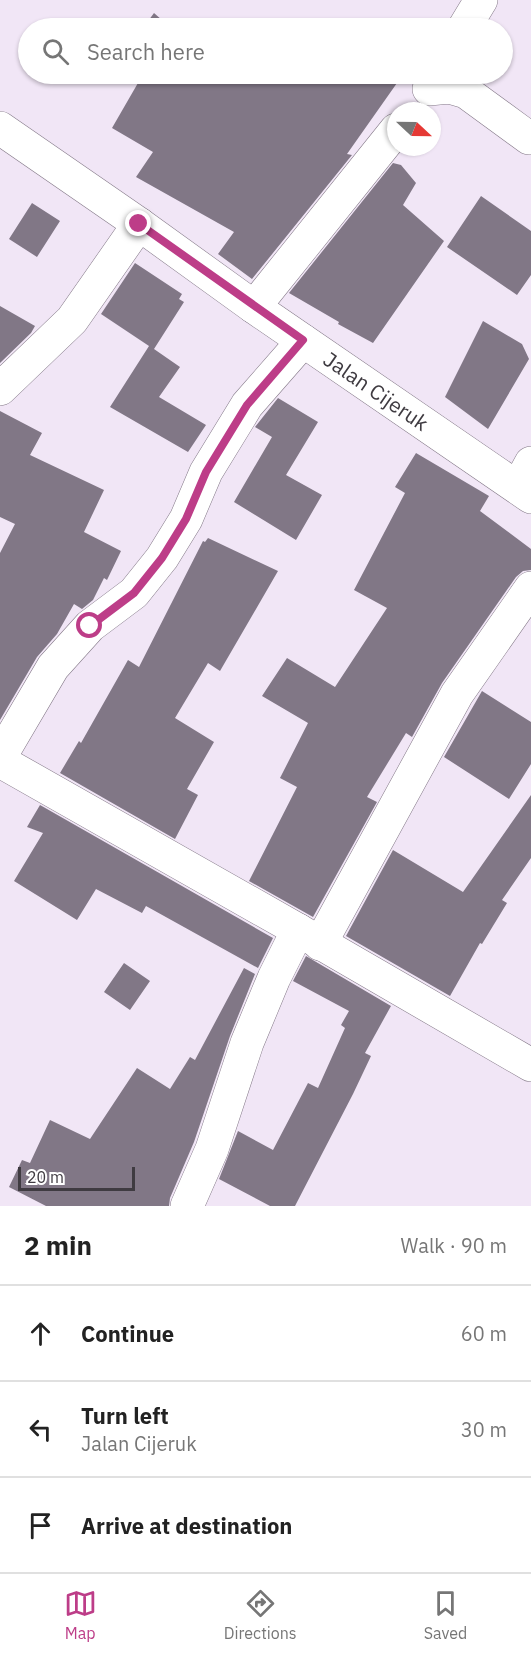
<!DOCTYPE html>
<meta charset="utf-8">
<style>
body{margin:0;font-family:"IBM Plex Sans",sans-serif;background:#f2f2f2;color:#222}
.compass{position:absolute;left:387px;top:102px;width:54px;height:54px;border-radius:50%;background:#fff;box-shadow:0 2px 4px #0004;rotate:112deg}
.scale{position:absolute;left:18px;bottom:15px;width:117px;box-sizing:border-box;padding-left:6px;border:3px solid #3f3b41;border-top:0;font-size:16px;line-height:21px;white-space:nowrap;color:#3f3b41;-webkit-text-stroke:4px #fff;paint-order:stroke}
.stop{position:absolute;width:18px;height:18px;margin:-14px;border:4px solid #bd3d88;border-radius:50%;background:#fff}
.stop.end{background:#bd3d88;border-color:#fff;box-shadow:0 2px 6px #0008}
.list{margin:0;padding:0;list-style:none}
h2{display:flex;justify-content:space-between;align-items:center;height:78px;margin:0;padding:0 24px;font-size:26px}
h2 small{font-size:20px;font-weight:400;color:#767676}
.list li{display:grid;grid-template-columns:39px 1fr auto;gap:18px;align-items:center;box-sizing:border-box;height:96px;padding:0 24px;border-top:2px solid #e0e0e0}
.list b{display:block;font-size:22px;white-space:nowrap}
.list p{margin:0;font-size:20px;white-space:nowrap;color:#767676}
.list em{font-size:20px;font-style:normal;color:#767676}
.icon{flex:none;width:33px;height:33px;fill:none;stroke:currentColor;stroke-width:2;stroke-linecap:round;stroke-linejoin:round}
.map{position:relative;flex:none;width:531px;height:1206px;overflow:hidden}
.search{position:absolute;background:#fff;box-shadow:0 2px 4px #0004;left:18px;right:18px;top:18px;height:66px;display:flex;align-items:center;gap:15px;box-sizing:border-box;padding:0 21px;border-radius:33px;color:#767676;font-size:22px}
.sheet{height:366px;background:#fff}
nav{display:flex;justify-content:space-around;align-items:center;box-sizing:border-box;height:84px;border-top:2px solid #e0e0e0;background:#fff;font-size:16px;color:#767676}
nav a{display:grid;justify-items:center;gap:3px}
nav .on{color:#bd3d88}
.map>svg:first-child{display:block}
.building{fill:#817786}
.lines{fill:none;stroke-linecap:round;stroke-linejoin:round}
.minor-casing{stroke:#847988;stroke-width:34}
.minor{stroke:#fff;stroke-width:33}
.route{stroke:#bd3d88;stroke-width:8}
.labels{text-anchor:middle;dominant-baseline:central;stroke-width:6;stroke-linejoin:round;paint-order:stroke}
.street-label{font-size:21px;fill:#3f3b41;stroke:#fff}
</style>
<div class="map">
<svg width="531" height="1206" viewBox="0 0 531 1206">
<rect width="100%" height="100%" fill="#f1e6f6"/>
<path class="building" d="M 154,13 L 171,28 L 143,28 Z
M 138,74 L 383,74 L 397,83 L 347,154 L 352,155 L 252,279 L 218,254 L 234,232 L 136,177 L 153,152 L 112,128 L 142,76 Z
M 393,163 L 401,165 L 416,183 L 403,205 L 444,241 L 373,343 L 338,324 L 339,322 L 289,293 Z
M 481,196 L 531,231 L 531,275 L 517,295 L 447,247 Z
M 32,203 L 60,221 L 37,257 L 9,239 Z
M 135,263 L 182,294 L 179,299 L 184,302 L 154,349 L 180,367 L 159,397 L 206,425 L 188,452 L 110,407 L 149,346 L 101,314 Z
M 0,306 L 35,326 L 31,333 L 0,363 Z
M 483,321 L 522,344 L 529,359 L 488,429 L 445,397 Z
M 278,398 L 318,422 L 286,475 L 322,495 L 296,540 L 234,502 L 272,437 L 255,427 Z
M 0,411 L 42,433 L 30,455 L 104,490 L 84,532 L 121,551 L 107,580 L 104,578 L 93,600 L 82,609 L 74,604 L 57,634 L 37,657 L 0,720 L 0,553 L 15,524 L 0,517 Z
M 416,453 L 489,496 L 480,511 L 531,549 L 531,570 L 523,571 L 516,577 L 442,683 L 412,737 L 406,733 L 367,797 L 377,802 L 313,917 L 249,881 L 297,787 L 280,778 L 308,723 L 262,696 L 287,658 L 335,687 L 387,608 L 354,590 L 405,493 L 395,487 Z
M 208,538 L 278,571 L 220,671 L 208,663 L 175,718 L 214,742 L 187,789 L 198,795 L 175,839 L 60,773 L 79,741 L 81,743 L 128,660 L 139,667 L 203,541 L 205,542 Z
M 482,691 L 531,722 L 531,764 L 509,799 L 444,757 Z
M 531,795 L 531,858 L 502,900 L 507,903 L 482,944 L 480,943 L 450,996 L 346,936 L 393,850 L 463,892 Z
M 40,805 L 273,938 L 258,968 L 146,906 L 142,913 L 96,889 L 77,920 L 14,881 L 43,833 L 27,827 Z
M 306,956 L 391,1006 L 365,1053 L 371,1056 L 353,1094 L 295,1206 L 270,1206 L 219,1179 L 238,1131 L 273,1150 L 308,1083 L 318,1088 L 345,1028 L 341,1025 L 349,1011 L 293,981 Z
M 124,963 L 150,981 L 130,1010 L 104,992 Z
M 244,968 L 255,974 L 230,1036 L 194,1142 L 170,1198 L 169,1206 L 46,1206 L 9,1187 L 22,1160 L 30,1163 L 50,1120 L 90,1139 L 137,1068 L 170,1089 L 190,1057 L 195,1060 Z"/>
<g class="lines">
<g class="minor-casing">
<g id="minor">
<path d="M 464,28 L 481,0"/>
<path d="M 429,89 L 449,87 L 466,92 L 529,138"/>
<path id="s1" d="M 0,128 L 139,224 L 254,307 L 531,497"/>
<path d="M 254,307 L 396,130"/>
<path d="M 0,389 L 72,320 L 139,224"/>
<path d="M 518,487 L 531,463"/>
<path d="M 0,757 L 53,667 L 90,626 L 134,593 L 162,558 L 186,519 L 206,472 L 247,405 L 303,341"/>
<path d="M 0,761 L 298,930 L 531,1065"/>
<path d="M 320,944 L 457,694 L 531,588"/>
<path d="M 187,1206 L 212,1149 L 247,1043 L 274,978 L 298,930"/>
</g>
</g>
<use href="#minor" class="minor"/>
</g>
<g class="lines">
<path class="route" d="M 90,626 L 134,593 L 162,558 L 186,519 L 206,472 L 247,405 L 303,340 L 139,224"/>
</g>
<g class="labels">
<g class="street-label">
<text stroke="none"><textPath href="#s1" startOffset="459">Jalan Cijeruk</textPath></text>
</g>
</g>
</svg>
<svg class="compass" viewBox="-18 -18 36 36"><path d="M0-13l5 13h-10z" fill="#e53935"/><path d="M0 13l5-13h-10z" fill="#767676"/></svg>
<div class="scale">20 m</div>
<div class="stop" style="left:90px;top:626px"></div>
<div class="stop end" style="left:139px;top:224px"></div>
<div class="search"><svg class="icon" aria-label="search" viewBox="0 0 24 24"><circle cx="10" cy="10" r="6"/><path d="M15 15l6 6"/></svg>Search here</div>
</div>
<section class="sheet">
<h2>2 min<small>Walk · 90 m</small></h2>
<ul class="list">
<li><svg class="icon" aria-label="ahead" viewBox="0 0 24 24"><path d="M12 20V5M6 11l6-6 6 6"/></svg><div><b>Continue</b></div><em>60 m</em></li>
<li><svg class="icon" aria-label="left" viewBox="0 0 24 24"><path d="M17 20v-9H6M10 6l-5 5 5 5"/></svg><div><b>Turn left</b><p>Jalan Cijeruk</p></div><em>30 m</em></li>
<li><svg class="icon" aria-label="arrive" viewBox="0 0 24 24"><path d="M6 21V4h12l-3 4 3 4H6"/></svg><div><b>Arrive at destination</b></div></li>
</ul>
</section>
<nav>
<a class="on"><svg class="icon" aria-label="map" viewBox="0 0 24 24"><path d="M3 6l6-2 6 2 6-2v14l-6 2-6-2-6 2zM9 4v14M15 6v14"/></svg>Map</a>
<a><svg class="icon" aria-label="directions" viewBox="0 0 24 24"><path d="M12 3l9 9-9 9-9-9zM9 14v-3h6M13 9l2 2-2 2"/></svg>Directions</a>
<a><svg class="icon" aria-label="saved" viewBox="0 0 24 24"><path d="M7 4h10v16l-5-4-5 4z"/></svg>Saved</a>
</nav>
